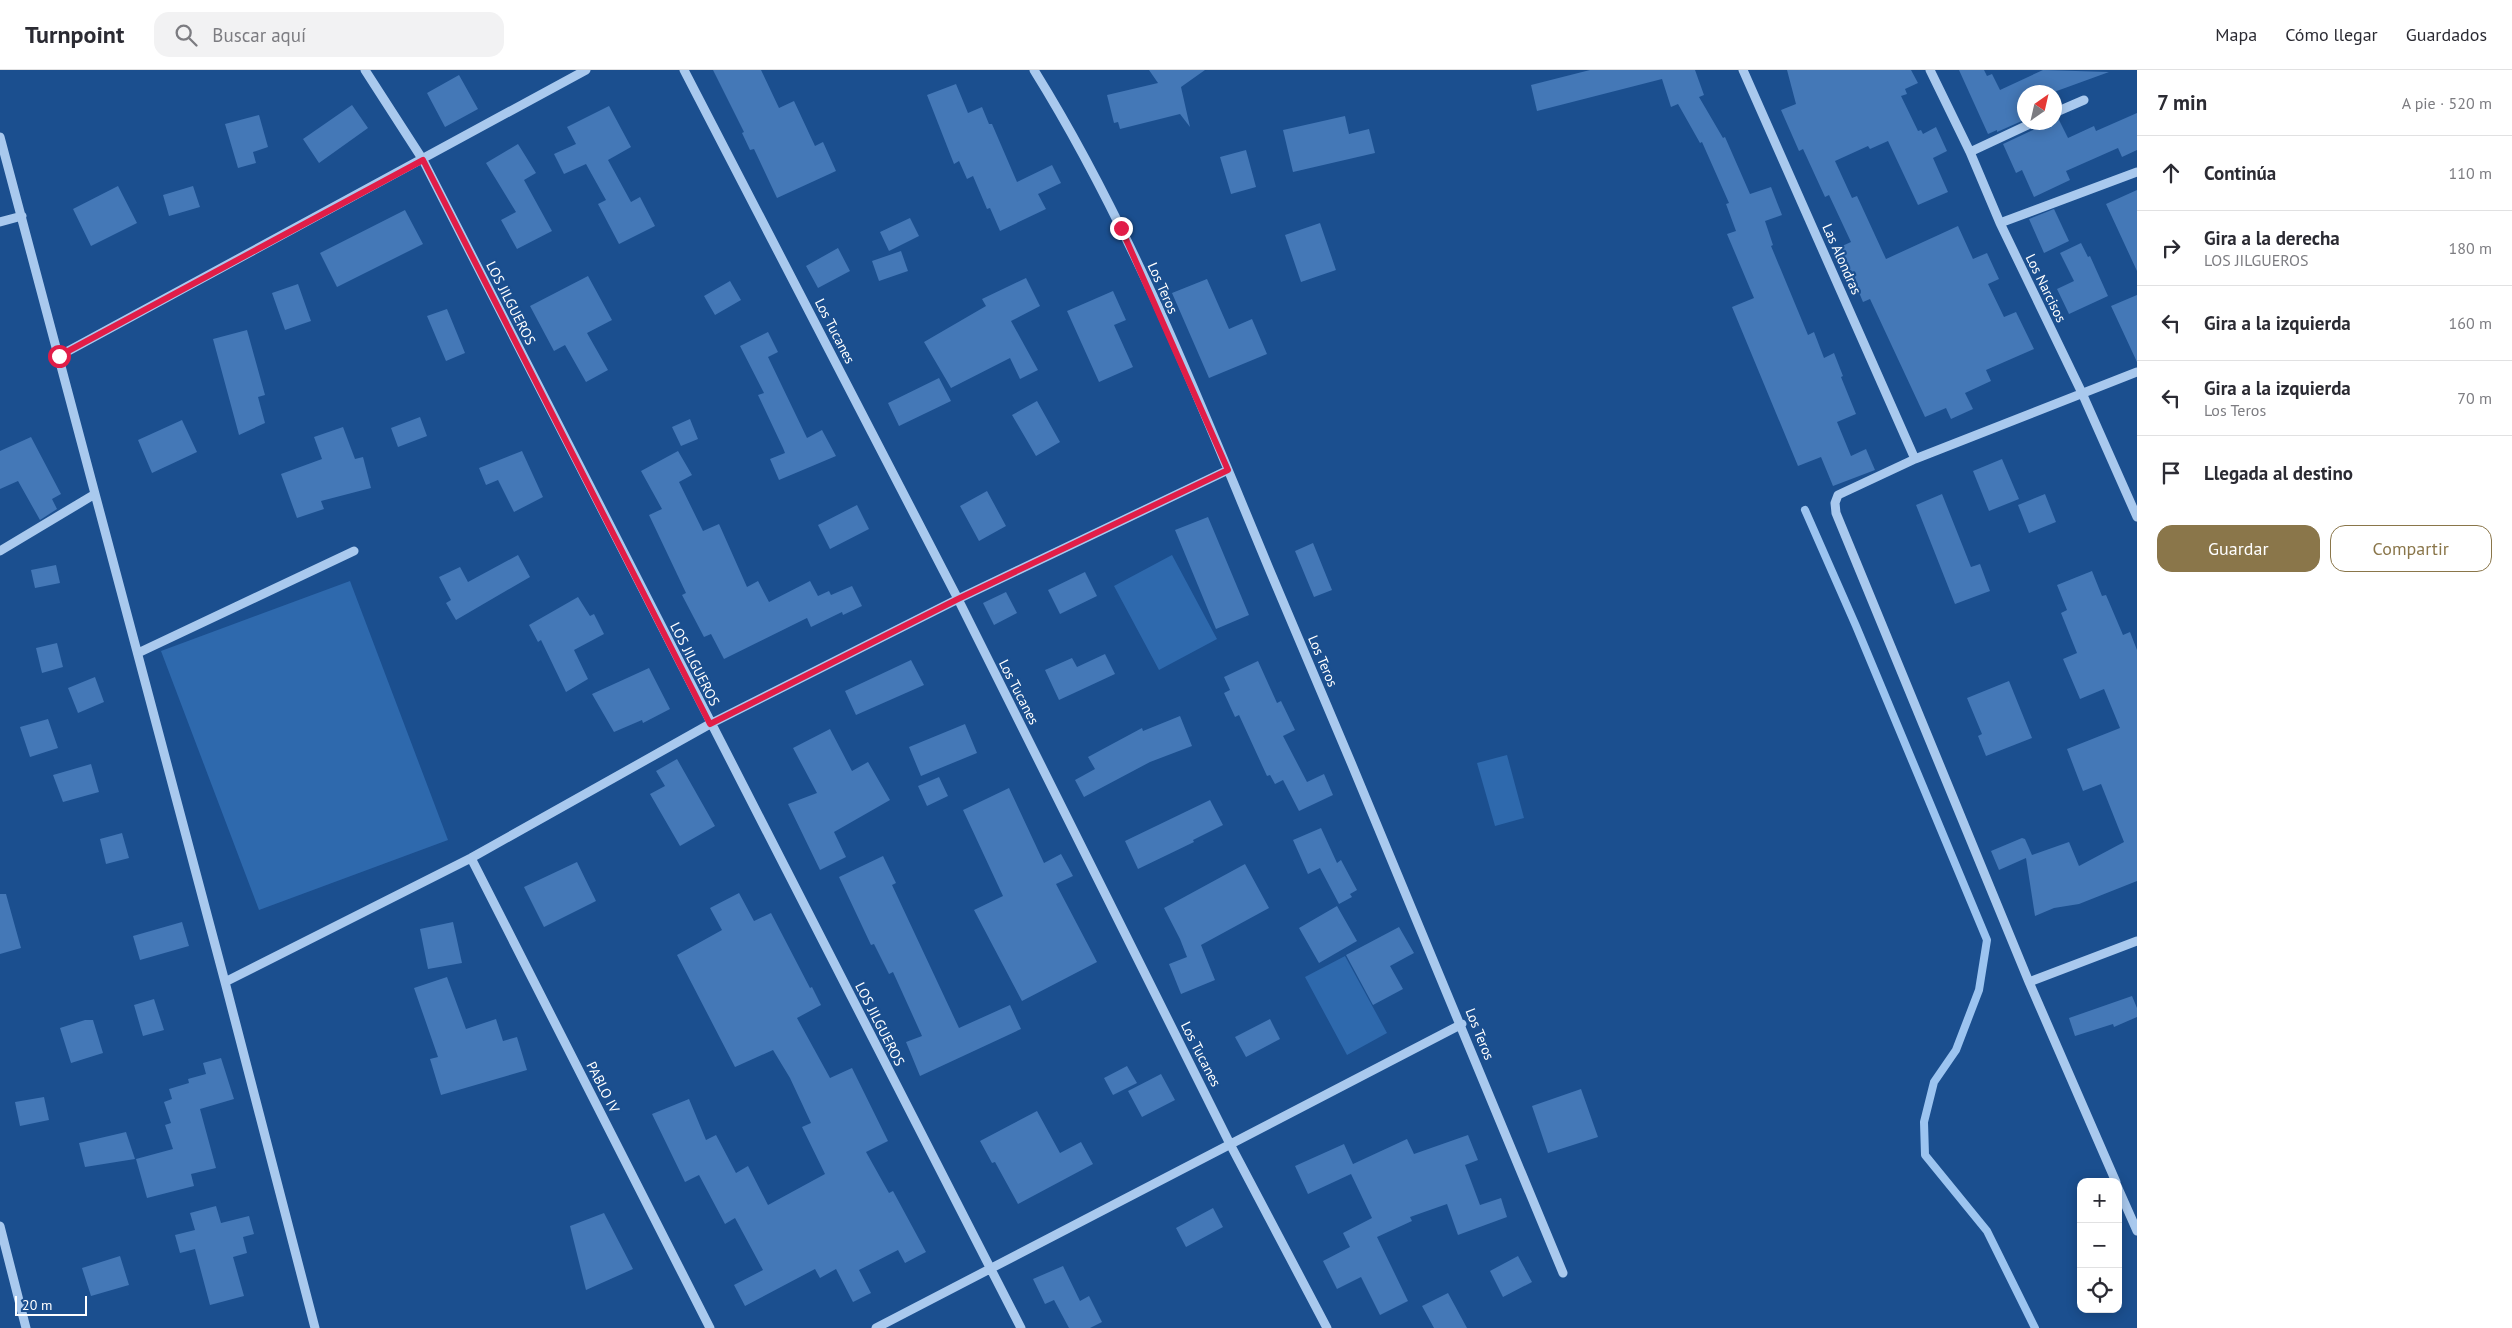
<!DOCTYPE html>
<html lang="es">
<meta charset="utf-8">
<style>
body{margin:0;font-family:"PT Sans",sans-serif;background:#f2f2f3;color:#2b2b33}
.controls{position:absolute;right:15px;bottom:15px;display:grid;overflow:hidden;border-radius:10px;box-shadow:0 2px 12px #0003}
.controls button{width:45px;height:45px;display:grid;place-items:center;padding:0;border:0;border-bottom:1px solid #e1e1e2;background:#fff;color:#2b2b33;font:25px sans-serif}
.compass{position:absolute;left:2017px;top:15px;width:45px;height:45px;border-radius:50%;background:#fff;box-shadow:0 2px 12px #0003;rotate:34deg}
.scale{position:absolute;left:15px;bottom:12px;width:72px;box-sizing:border-box;padding-left:5px;border:2px solid #fff;border-top:0;font-size:14px;line-height:18px;white-space:nowrap;color:#fff;-webkit-text-stroke:4px #1b4f8f;paint-order:stroke}
.stop{position:absolute;width:15px;height:15px;margin:-11px;border:4px solid #e11d48;border-radius:50%;background:#fff}
.stop.end{background:#e11d48;border-color:#fff;box-shadow:0 1px 5px #0008}
.list{margin:0;padding:0;list-style:none}
h2{display:flex;justify-content:space-between;align-items:center;height:65px;margin:0;padding:0 20px;font-size:21px}
h2 small{font-size:16px;font-weight:400;color:#7c7c81}
.list li{display:grid;grid-template-columns:32px 1fr auto;gap:15px;align-items:center;box-sizing:border-box;height:75px;padding:0 20px;border-top:1px solid #e1e1e2}
.list b{display:block;font-size:19px;white-space:nowrap}
.list p{margin:0;font-size:16px;white-space:nowrap;color:#7c7c81}
.list em{font-size:16px;font-style:normal;color:#7c7c81}
.actions{display:flex;gap:10px;padding:15px 20px}
.actions a{flex:1;padding:11px 0;border:1px solid #8a764a;border-radius:15px;text-align:center;font-size:18px;color:#8a764a}
.actions .main{background:#8a764a;color:#fff}
.icon{flex:none;width:28px;height:28px;fill:none;stroke:currentColor;stroke-width:2;stroke-linecap:round;stroke-linejoin:round}
.map{position:relative;flex:none;width:2137px;height:1258px;overflow:hidden}
header{display:flex;align-items:center;gap:30px;box-sizing:border-box;height:70px;padding:0 25px;background:#fff;border-bottom:1px solid #e1e1e2}
header strong{font-size:24px}
nav{display:flex;gap:28px;margin-inline-start:auto;font-size:18px}
.search{width:350px;height:45px;background:#f2f2f3;display:flex;align-items:center;gap:12px;box-sizing:border-box;padding:0 18px;border-radius:15px;color:#7c7c81;font-size:19px}
main{display:flex}
aside{flex:1;background:#fff}
.map>svg:first-child{display:block}
.green{fill:#2e69ad}
.lines{fill:none;stroke-linecap:round;stroke-linejoin:round}
.stream{stroke:#9cc4f0;stroke-width:8}
.building{fill:#4478b7}
.minor{stroke:#a9c9ee;stroke-width:9}
.route{stroke:#e11d48;stroke-width:6}
.labels{text-anchor:middle;dominant-baseline:central;stroke-width:4.5;stroke-linejoin:round;paint-order:stroke}
.street-label{font-size:14px;fill:#fff;stroke:#1b4f8f}
</style>
<header>
<strong>Turnpoint</strong>
<div class="search"><svg class="icon" aria-label="search" viewBox="0 0 24 24"><circle cx="10" cy="10" r="6"/><path d="M15 15l6 6"/></svg>Buscar aquí</div>
<nav><a>Mapa</a><a>Cómo llegar</a><a>Guardados</a></nav>
</header>
<main>
<div class="map">
<svg width="2137" height="1258" viewBox="0 0 2137 1258">
<rect width="100%" height="100%" fill="#1b4f8f"/>
<path class="green" d="M 1172,485 L 1217,569 L 1159,600 L 1114,516 Z
M 350,511 L 448,770 L 259,840 L 161,581 Z
M 1507,685 L 1524,748 L 1495,756 L 1477,693 Z
M 1345,886 L 1387,963 L 1347,985 L 1305,907 Z"/>
<g class="lines">
<path class="stream" d="M 1805,440 L 1856,556 L 1987,870 L 1979,920 L 1956,980 L 1934,1012 L 1924,1052 L 1925,1085 L 1987,1161 L 2035,1258"/>
</g>
<path class="building" d="M 713,0 L 761,0 L 779,38 L 794,31 L 815,76 L 823,72 L 836,101 L 777,128 L 754,79 L 750,80 L 742,63 L 744,62 Z
M 1149,0 L 1205,0 L 1181,17 L 1190,57 L 1180,44 L 1120,59 L 1118,52 L 1114,53 L 1107,25 L 1158,13 Z
M 1590,0 L 1695,0 L 1704,25 L 1699,27 L 1723,68 L 1725,67 L 1750,124 L 1771,117 L 1782,145 L 1765,151 L 1773,175 L 1771,176 L 1808,265 L 1814,262 L 1824,288 L 1834,283 L 1843,306 L 1841,307 L 1856,344 L 1837,352 L 1851,386 L 1866,379 L 1875,400 L 1833,416 L 1821,387 L 1798,396 L 1732,237 L 1754,228 L 1727,164 L 1736,161 L 1726,134 L 1729,133 L 1702,72 L 1700,73 L 1678,34 L 1671,37 L 1662,9 L 1537,41 L 1531,15 Z
M 1787,0 L 1911,0 L 1918,13 L 1905,19 L 1907,24 L 1901,26 L 1918,61 L 1921,60 L 1923,64 L 1936,57 L 1947,81 L 1933,88 L 1948,122 L 1918,135 L 1888,71 L 1870,79 L 1868,76 L 1835,91 L 1852,128 L 1857,126 L 1886,189 L 1958,156 L 1973,189 L 1987,183 L 1999,209 L 1988,214 L 2004,247 L 2016,242 L 2034,279 L 1986,300 L 1991,311 L 1965,323 L 1973,339 L 1951,349 L 1946,338 L 1925,347 L 1870,229 L 1863,232 L 1840,177 L 1851,172 L 1829,125 L 1825,127 L 1803,79 L 1799,81 L 1781,40 L 1796,34 Z
M 1959,0 L 1984,0 L 1987,6 L 1992,4 L 2000,20 L 2043,0 L 2109,2 L 2054,22 L 2024,22 L 2024,50 L 1997,62 L 1997,60 L 1988,64 Z
M 459,5 L 478,39 L 445,57 L 427,23 Z
M 956,14 L 968,43 L 982,37 L 989,54 L 992,54 L 1017,112 L 1052,95 L 1061,113 L 1038,124 L 1046,139 L 1000,161 L 990,138 L 987,139 L 973,106 L 967,109 L 959,91 L 954,94 L 927,25 Z
M 352,35 L 368,58 L 319,93 L 303,69 Z
M 609,36 L 631,77 L 608,90 L 631,132 L 640,127 L 655,156 L 619,174 L 598,134 L 606,130 L 586,94 L 564,104 L 554,84 L 576,74 L 567,57 Z
M 2137,43 L 2137,80 L 2122,87 L 2118,78 L 2066,101 L 2070,110 L 2034,127 L 2022,100 L 2016,103 L 2003,74 L 2037,58 L 2040,52 L 2054,52 L 2054,49 L 2058,48 L 2068,68 L 2094,56 L 2096,61 Z
M 259,45 L 268,77 L 253,82 L 256,93 L 238,98 L 225,54 Z
M 1345,46 L 1349,64 L 1369,59 L 1375,83 L 1293,102 L 1283,60 Z
M 518,74 L 536,103 L 524,110 L 552,161 L 517,179 L 501,150 L 516,142 L 486,93 Z
M 1246,80 L 1256,117 L 1231,124 L 1220,87 Z
M 118,116 L 137,153 L 91,176 L 73,139 Z
M 193,116 L 200,137 L 169,146 L 163,125 Z
M 2137,120 L 2137,201 L 2106,134 Z
M 2054,139 L 2069,171 L 2044,183 L 2029,149 Z
M 405,140 L 423,174 L 337,217 L 320,183 Z
M 910,148 L 919,166 L 889,181 L 880,162 Z
M 1320,153 L 1336,200 L 1301,212 L 1285,165 Z
M 2081,173 L 2088,187 L 2090,186 L 2108,226 L 2069,244 L 2057,219 L 2074,211 L 2060,183 Z
M 838,178 L 850,201 L 818,218 L 806,196 Z
M 901,181 L 908,201 L 879,211 L 872,191 Z
M 588,206 L 612,250 L 587,263 L 608,300 L 586,312 L 565,275 L 554,281 L 530,236 Z
M 1026,208 L 1040,236 L 1011,251 L 1038,300 L 1020,309 L 1010,288 L 951,318 L 924,272 L 986,236 L 982,229 Z
M 1207,209 L 1229,259 L 1252,249 L 1267,284 L 1209,308 L 1172,223 Z
M 730,211 L 741,230 L 715,245 L 704,226 Z
M 298,214 L 311,251 L 285,260 L 272,223 Z
M 1113,221 L 1126,250 L 1114,255 L 1133,297 L 1099,312 L 1067,241 Z
M 2137,225 L 2137,292 L 2111,236 Z
M 447,239 L 465,283 L 446,291 L 427,246 Z
M 247,260 L 265,325 L 258,327 L 265,353 L 239,365 L 213,269 Z
M 768,262 L 778,282 L 768,287 L 807,368 L 822,360 L 836,386 L 779,410 L 770,389 L 785,383 L 783,378 L 758,325 L 764,323 L 740,276 Z
M 939,308 L 951,331 L 899,356 L 888,333 Z
M 1037,331 L 1060,372 L 1036,386 L 1012,345 Z
M 420,347 L 427,366 L 398,377 L 391,358 Z
M 690,349 L 698,369 L 681,376 L 672,357 Z
M 182,350 L 197,382 L 152,403 L 138,370 Z
M 343,357 L 355,389 L 363,387 L 371,418 L 321,431 L 324,439 L 297,448 L 281,404 L 322,389 L 314,367 Z
M 31,367 L 61,424 L 52,429 L 57,439 L 40,450 L 18,411 L 0,419 L 0,381 Z
M 522,381 L 543,427 L 514,442 L 498,410 L 486,415 L 479,398 Z
M 678,381 L 692,405 L 679,412 L 703,461 L 719,454 L 747,517 L 758,511 L 769,532 L 810,511 L 818,526 L 829,521 L 831,525 L 852,516 L 862,536 L 843,545 L 842,542 L 811,557 L 807,548 L 724,589 L 711,564 L 704,567 L 682,525 L 686,523 L 649,445 L 662,439 L 641,401 Z
M 2002,389 L 2019,429 L 1989,441 L 1973,401 Z
M 987,421 L 1006,456 L 979,471 L 960,436 Z
M 1942,424 L 1971,497 L 1980,494 L 1990,521 L 1955,534 L 1916,435 Z
M 2045,424 L 2056,452 L 2029,463 L 2018,435 Z
M 857,435 L 869,459 L 830,479 L 818,455 Z
M 1208,447 L 1249,545 L 1216,559 L 1175,460 Z
M 1313,473 L 1332,520 L 1314,527 L 1295,481 Z
M 518,485 L 530,507 L 456,550 L 446,533 L 451,530 L 439,507 L 460,497 L 468,512 Z
M 56,495 L 60,513 L 35,518 L 31,500 Z
M 2092,501 L 2102,526 L 2106,525 L 2123,565 L 2130,562 L 2137,580 L 2137,811 L 2079,834 L 2054,838 L 2035,846 L 2026,788 L 1999,800 L 1991,781 L 2022,768 L 2025,769 L 2032,785 L 2069,772 L 2079,796 L 2124,772 L 2101,714 L 2083,721 L 2067,679 L 2120,658 L 2104,619 L 2080,629 L 2063,589 L 2077,583 L 2061,543 L 2067,540 L 2057,515 Z
M 1085,502 L 1097,526 L 1060,544 L 1048,520 Z
M 1006,522 L 1017,543 L 994,555 L 983,533 Z
M 578,527 L 590,546 L 594,544 L 604,564 L 574,580 L 588,609 L 566,622 L 541,570 L 538,572 L 529,555 Z
M 57,573 L 63,597 L 42,603 L 36,578 Z
M 1105,584 L 1115,604 L 1059,630 L 1045,600 L 1072,588 L 1077,597 Z
M 911,590 L 924,615 L 856,645 L 845,621 Z
M 1258,591 L 1277,633 L 1281,631 L 1295,660 L 1283,666 L 1307,712 L 1324,704 L 1333,725 L 1299,741 L 1283,710 L 1275,714 L 1270,705 L 1267,706 L 1239,645 L 1235,647 L 1224,623 L 1230,620 L 1224,607 Z
M 649,598 L 670,639 L 643,653 L 642,650 L 614,662 L 592,624 Z
M 95,607 L 104,632 L 78,643 L 68,618 Z
M 2009,611 L 2032,668 L 1986,686 L 1978,666 L 1982,664 L 1967,628 Z
M 1180,646 L 1192,676 L 1150,692 L 1084,727 L 1075,710 L 1095,699 L 1088,687 L 1142,658 L 1143,661 Z
M 48,649 L 58,678 L 30,687 L 20,657 Z
M 965,654 L 977,683 L 921,706 L 909,677 Z
M 830,659 L 852,701 L 868,692 L 890,730 L 834,762 L 846,787 L 820,800 L 788,734 L 817,723 L 793,678 Z
M 677,689 L 715,756 L 680,776 L 650,724 L 665,716 L 656,701 Z
M 91,694 L 99,722 L 63,732 L 53,705 Z
M 939,707 L 948,726 L 927,736 L 918,716 Z
M 1009,718 L 1044,793 L 1061,784 L 1073,806 L 1056,814 L 1097,892 L 1022,931 L 974,840 L 1003,826 L 963,740 Z
M 1210,730 L 1223,755 L 1193,770 L 1194,772 L 1138,799 L 1125,771 Z
M 1321,758 L 1337,793 L 1341,790 L 1357,820 L 1350,824 L 1352,827 L 1339,834 L 1320,798 L 1308,804 L 1293,770 Z
M 122,763 L 129,788 L 106,794 L 100,769 Z
M 883,786 L 896,813 L 892,815 L 959,958 L 1010,935 L 1021,959 L 920,1006 L 906,972 L 922,966 L 893,902 L 889,904 L 874,874 L 871,875 L 839,807 Z
M 577,792 L 596,831 L 544,857 L 524,817 Z
M 1245,794 L 1269,838 L 1201,875 L 1215,910 L 1181,924 L 1169,894 L 1187,887 L 1180,869 L 1164,838 Z
M 739,823 L 754,851 L 771,843 L 810,918 L 812,917 L 821,935 L 797,948 L 830,1008 L 852,998 L 888,1071 L 866,1082 L 889,1123 L 893,1121 L 926,1182 L 905,1193 L 898,1180 L 859,1200 L 871,1223 L 853,1232 L 836,1199 L 820,1208 L 815,1199 L 745,1236 L 734,1215 L 763,1200 L 735,1148 L 725,1154 L 699,1105 L 685,1112 L 652,1044 L 689,1029 L 706,1070 L 716,1065 L 736,1103 L 748,1096 L 768,1135 L 825,1104 L 802,1057 L 811,1053 L 790,1008 L 773,980 L 735,997 L 677,885 L 722,860 L 710,838 Z
M 0,824 L 6,824 L 21,878 L 0,884 Z
M 1337,836 L 1357,871 L 1319,893 L 1299,858 Z
M 182,852 L 189,876 L 140,890 L 133,866 Z
M 453,852 L 462,893 L 428,899 L 420,859 Z
M 1399,857 L 1414,883 L 1390,896 L 1403,919 L 1373,935 L 1346,885 Z
M 447,907 L 466,959 L 496,949 L 503,971 L 517,967 L 527,1000 L 441,1025 L 430,989 L 438,987 L 414,918 Z
M 2132,926 L 2137,938 L 2137,947 L 2114,957 L 2113,954 L 2075,966 L 2069,948 Z
M 154,929 L 164,960 L 143,966 L 134,935 Z
M 1270,949 L 1280,969 L 1246,987 L 1235,967 Z
M 85,950 L 93,950 L 103,983 L 71,993 L 60,958 Z
M 221,988 L 234,1029 L 200,1039 L 216,1098 L 191,1104 L 194,1116 L 147,1128 L 136,1089 L 173,1079 L 165,1055 L 171,1053 L 164,1032 L 172,1029 L 169,1019 L 189,1013 L 188,1009 L 206,1004 L 203,993 Z
M 1127,996 L 1137,1013 L 1113,1025 L 1104,1008 Z
M 1161,1004 L 1175,1030 L 1142,1047 L 1128,1021 Z
M 1581,1019 L 1598,1067 L 1548,1083 L 1532,1036 Z
M 44,1027 L 49,1050 L 20,1056 L 15,1032 Z
M 1037,1041 L 1060,1083 L 1081,1072 L 1093,1094 L 1018,1134 L 995,1092 L 992,1093 L 980,1071 Z
M 126,1062 L 135,1089 L 85,1097 L 79,1073 Z
M 1468,1065 L 1478,1090 L 1465,1095 L 1480,1135 L 1501,1128 L 1507,1147 L 1458,1165 L 1447,1134 L 1410,1147 L 1412,1151 L 1377,1167 L 1408,1231 L 1380,1245 L 1361,1207 L 1337,1219 L 1323,1191 L 1350,1177 L 1343,1163 L 1372,1148 L 1351,1104 L 1308,1124 L 1295,1096 L 1344,1074 L 1353,1094 L 1407,1069 L 1414,1084 Z
M 216,1136 L 221,1153 L 249,1146 L 254,1164 L 243,1167 L 247,1183 L 233,1187 L 244,1226 L 210,1235 L 195,1179 L 180,1183 L 175,1165 L 195,1160 L 190,1143 Z
M 1213,1138 L 1223,1157 L 1186,1177 L 1176,1158 Z
M 604,1143 L 633,1199 L 586,1220 L 570,1156 Z
M 120,1186 L 129,1215 L 91,1226 L 82,1198 Z
M 1518,1186 L 1532,1212 L 1503,1227 L 1490,1201 Z
M 1063,1196 L 1080,1231 L 1089,1226 L 1102,1252 L 1090,1258 L 1069,1258 L 1054,1230 L 1045,1234 L 1033,1209 Z
M 1448,1223 L 1467,1258 L 1434,1258 L 1422,1236 Z"/>
<g class="lines">
<path class="minor" d="M 365,0 L 423,90 L 1021,1258
M 684,0 L 958,529 L 1230,1074 L 1327,1258
M 1034,0 C 1133,159 1201,336 1273,508 C 1371,739 1468,970 1563,1203
M 1743,0 L 1915,389
M 1930,0 L 1970,82 L 2000,153 L 2082,323 L 2137,447
M 2054,43 L 2084,30
M 0,67 L 225,912 L 315,1258
M 1970,82 L 2034,52
M 0,152 L 22,146
M 2000,153 L 2137,102
M 59,286 L 586,0
M 0,481 L 95,424
M 138,583 L 354,481
M 471,788 L 710,1258
M 225,912 L 471,788 L 710,654 L 958,529 L 1228,400
M 2029,912 L 2137,871
M 2116,1112 L 2029,912 L 1836,443 L 1835,433 L 1838,425 L 1915,389 L 2137,302
M 2118,1118 L 2137,1161
M 0,1156 L 26,1258
M 876,1258 L 1462,954"/>
</g>
<g class="lines">
<path class="route" d="M 59,286 L 423,90 L 710,654 L 958,529 L 1228,400 L 1121,158"/>
</g>
<g class="labels">
<g class="street-label">
<text transform="translate(1842 189) rotate(66)">Las Alondras</text>
<text transform="translate(1163 218) rotate(66)">Los Teros</text>
<text transform="translate(2046 218) rotate(64)">Los Narcisos</text>
<text transform="translate(511 233) rotate(63)">LOS JILGUEROS</text>
<text transform="translate(835 261) rotate(63)">Los Tucanes</text>
<text transform="translate(1323 591) rotate(67)">Los Teros</text>
<text transform="translate(695 594) rotate(63)">LOS JILGUEROS</text>
<text transform="translate(1019 622) rotate(63)">Los Tucanes</text>
<text transform="translate(880 954) rotate(63)">LOS JILGUEROS</text>
<text transform="translate(1480 964) rotate(68)">Los Teros</text>
<text transform="translate(1201 984) rotate(63)">Los Tucanes</text>
<text transform="translate(603 1017) rotate(63)">PABLO IV</text>
</g>
</g>
</svg>
<div class="controls">
<button>+</button>
<button>−</button>
<button><svg class="icon" aria-label="locate" viewBox="0 0 24 24"><circle cx="12" cy="12" r="6"/><path d="M12 2v4M12 18v4M2 12h4M18 12h4"/></svg></button>
</div>
<svg class="compass" viewBox="-18 -18 36 36"><path d="M0-13l5 13h-10z" fill="#e53935"/><path d="M0 13l5-13h-10z" fill="#7c7c81"/></svg>
<div class="scale">20 m</div>
<div class="stop" style="left:59px;top:286px"></div>
<div class="stop end" style="left:1121px;top:158px"></div>
</div>
<aside>
<h2>7 min<small>A pie · 520 m</small></h2>
<ul class="list">
<li><svg class="icon" aria-label="ahead" viewBox="0 0 24 24"><path d="M12 20V5M6 11l6-6 6 6"/></svg><div><b>Continúa</b></div><em>110 m</em></li>
<li><svg class="icon" aria-label="right" viewBox="0 0 24 24"><path d="M7 20v-9h11M14 6l5 5-5 5"/></svg><div><b>Gira a la derecha</b><p>LOS JILGUEROS</p></div><em>180 m</em></li>
<li><svg class="icon" aria-label="left" viewBox="0 0 24 24"><path d="M17 20v-9H6M10 6l-5 5 5 5"/></svg><div><b>Gira a la izquierda</b></div><em>160 m</em></li>
<li><svg class="icon" aria-label="left" viewBox="0 0 24 24"><path d="M17 20v-9H6M10 6l-5 5 5 5"/></svg><div><b>Gira a la izquierda</b><p>Los Teros</p></div><em>70 m</em></li>
<li><svg class="icon" aria-label="arrive" viewBox="0 0 24 24"><path d="M6 21V4h12l-3 4 3 4H6"/></svg><div><b>Llegada al destino</b></div></li>
</ul>
<div class="actions"><a class="main">Guardar</a><a>Compartir</a></div>
</aside>
</main>
